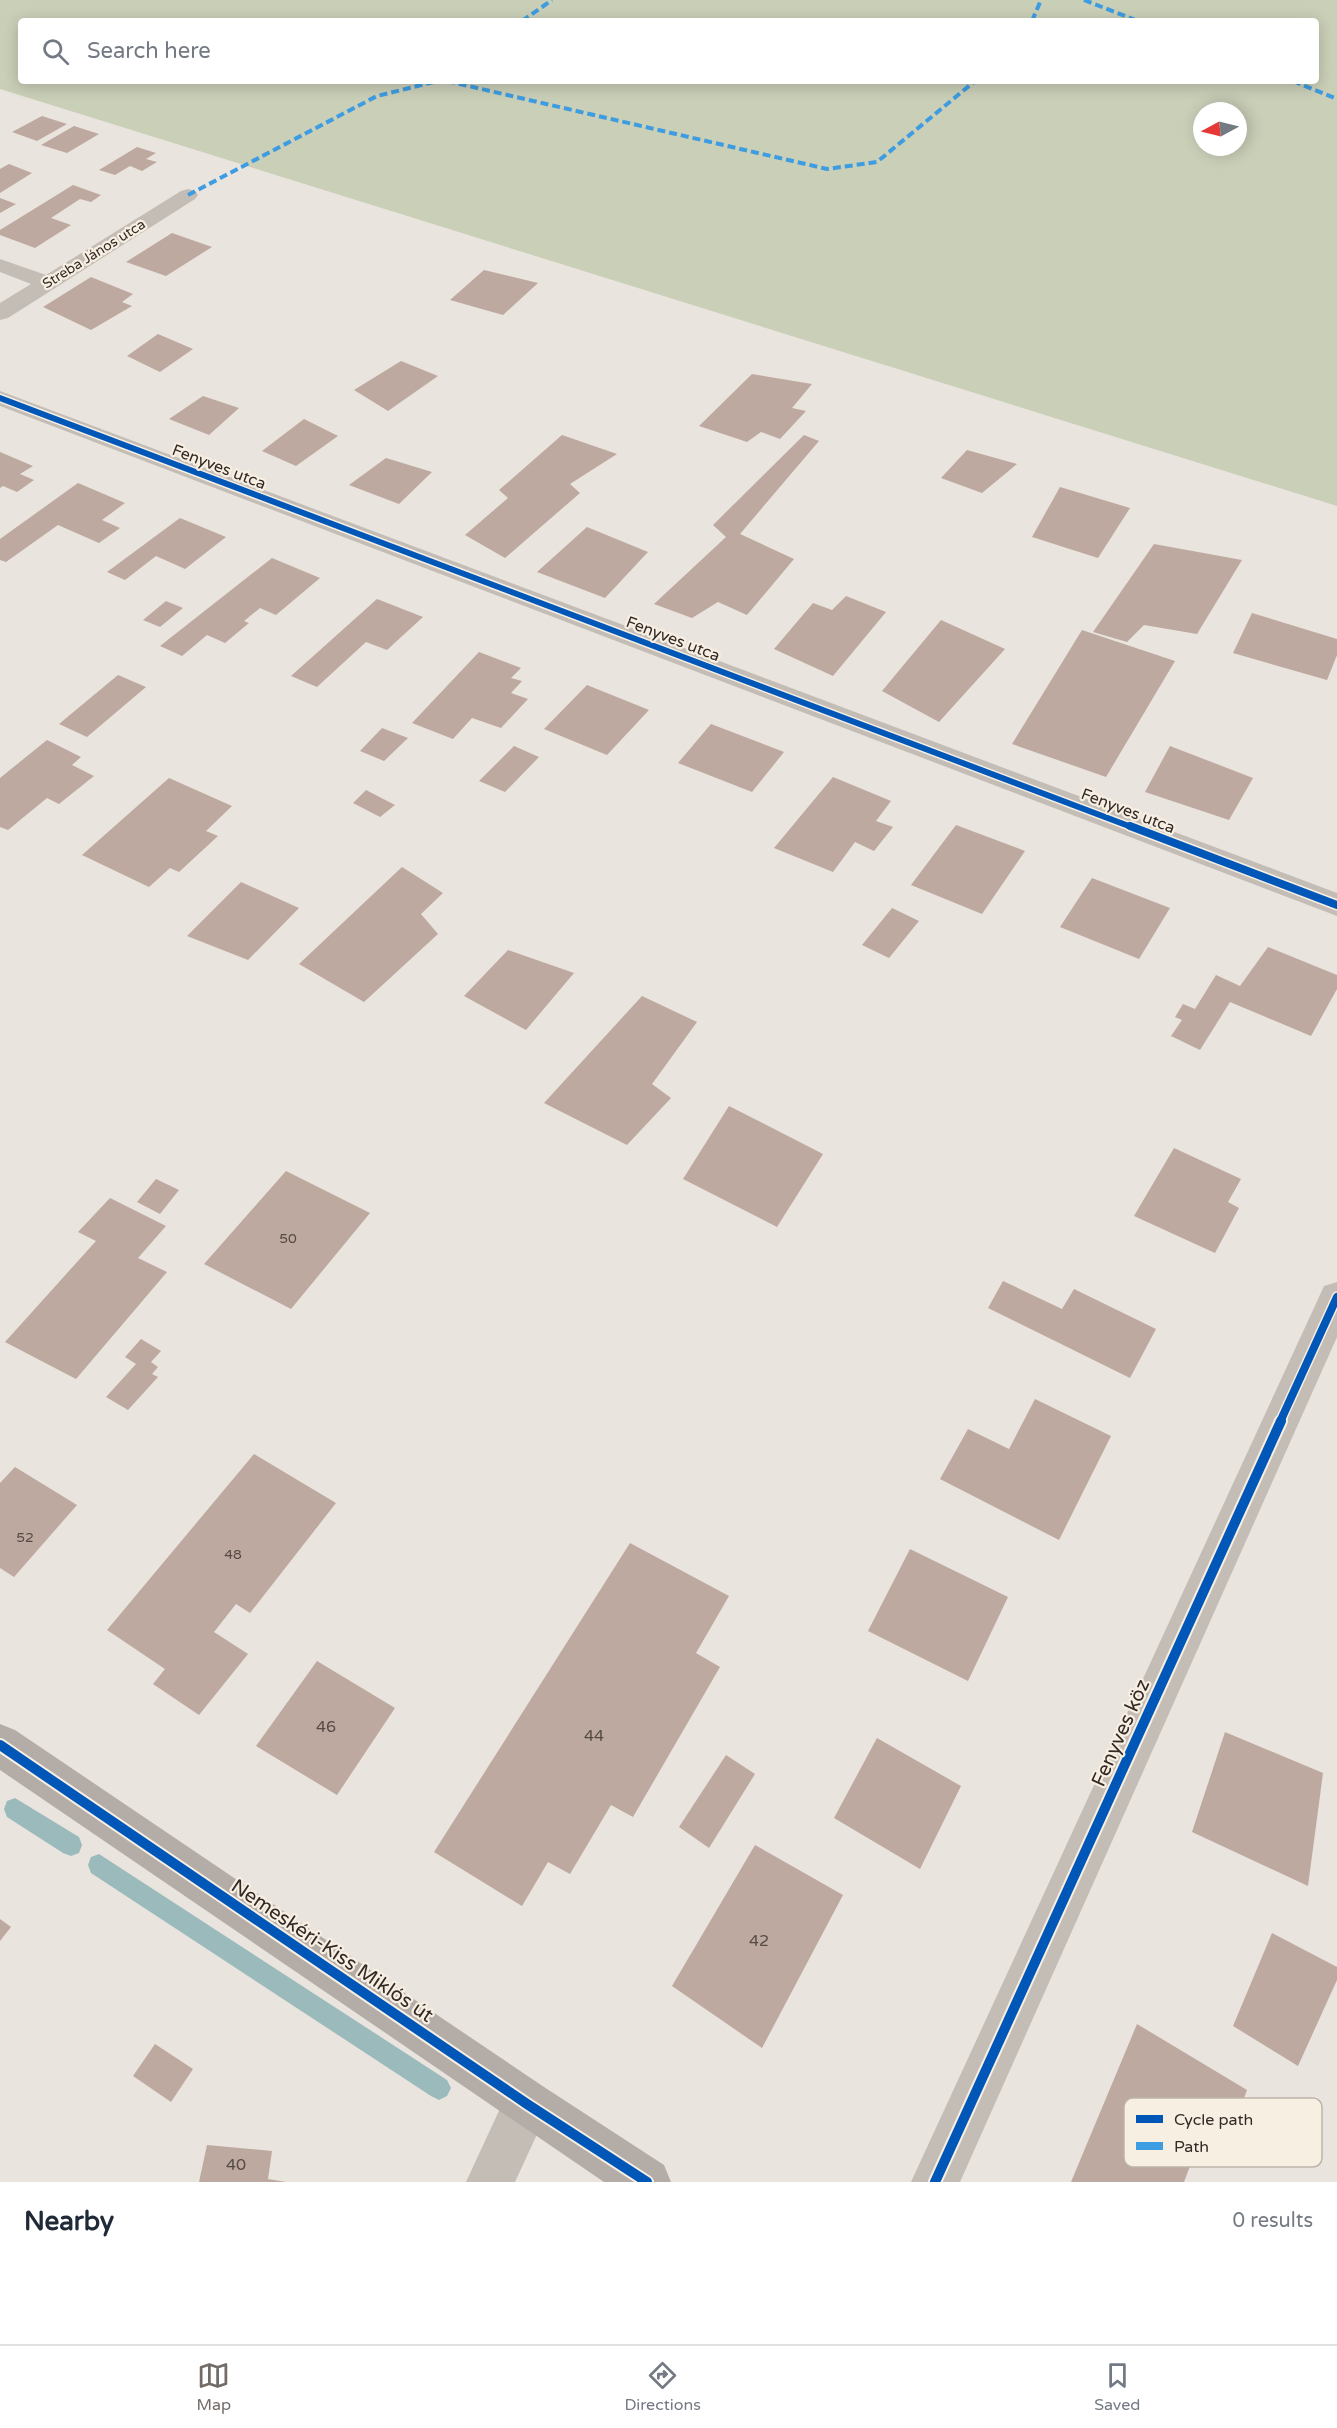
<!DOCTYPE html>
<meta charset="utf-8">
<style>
body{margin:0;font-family:"Varela Round",sans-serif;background:#f2f2f3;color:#1f2937}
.compass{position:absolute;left:1193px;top:102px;width:54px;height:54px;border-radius:50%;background:#fff;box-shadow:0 3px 15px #0003;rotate:263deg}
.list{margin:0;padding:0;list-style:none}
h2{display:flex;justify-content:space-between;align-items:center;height:78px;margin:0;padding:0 24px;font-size:26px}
h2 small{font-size:20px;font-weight:400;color:#747a83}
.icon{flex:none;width:33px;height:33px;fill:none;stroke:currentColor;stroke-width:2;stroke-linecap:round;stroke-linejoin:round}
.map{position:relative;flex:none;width:1337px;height:2182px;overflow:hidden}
.search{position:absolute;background:#fff;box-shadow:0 3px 15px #0003;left:18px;right:18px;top:18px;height:66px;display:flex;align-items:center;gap:15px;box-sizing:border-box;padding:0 21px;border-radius:6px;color:#747a83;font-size:22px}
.sheet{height:162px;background:#fff}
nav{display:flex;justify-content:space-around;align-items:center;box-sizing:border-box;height:84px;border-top:2px solid #e0e1e3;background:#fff;font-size:16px;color:#747a83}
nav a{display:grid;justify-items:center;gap:3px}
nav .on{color:#736b66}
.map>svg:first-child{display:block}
.green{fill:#cacfb8;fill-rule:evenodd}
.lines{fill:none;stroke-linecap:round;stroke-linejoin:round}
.stream{fill:#9ababb;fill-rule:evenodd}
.building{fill:#bda99f}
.street{fill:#c3bdb6;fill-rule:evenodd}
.secondary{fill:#b4ada7;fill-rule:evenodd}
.quiet{stroke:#3e9ce0;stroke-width:4;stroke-dasharray:8 4;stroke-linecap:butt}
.cycleway-far2-casing{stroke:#f8efe3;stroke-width:9}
.cycleway-far1-casing{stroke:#f8efe3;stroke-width:11}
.cycleway-casing{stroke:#f8efe3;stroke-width:14}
.cycleway-far2{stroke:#0057b8;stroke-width:6}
.cycleway-far1{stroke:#0057b8;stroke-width:8}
.cycleway{stroke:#0057b8;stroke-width:10}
.labels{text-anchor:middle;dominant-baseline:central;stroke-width:4.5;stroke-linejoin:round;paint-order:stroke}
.far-street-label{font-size:14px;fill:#332a26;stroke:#f8efe3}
.number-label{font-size:14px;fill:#564a44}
.street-label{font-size:16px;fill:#332a26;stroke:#f8efe3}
.near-number-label{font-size:16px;fill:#564a44}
.near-street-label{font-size:20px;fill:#332a26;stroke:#f8efe3}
.key{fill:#f8efe3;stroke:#bdb4aa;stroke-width:1.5}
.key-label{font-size:16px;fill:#332a26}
</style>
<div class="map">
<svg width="1337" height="2182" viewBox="0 0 1337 2182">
<rect width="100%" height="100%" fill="#eae4de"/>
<path class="green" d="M 0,0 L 1337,0 L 1337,506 L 0,89 ZM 21,21 L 1316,21 L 1316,81 L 21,81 ZM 1202,111 L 1238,111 L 1238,147 L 1202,147 Z"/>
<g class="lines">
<path class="stream" d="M 15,1798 L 79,1837 L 82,1845 L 79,1853 L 71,1856 L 63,1853 L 7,1817 L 4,1809 L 7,1801 Z
M 99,1854 L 447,2080 L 451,2088 L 447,2096 L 439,2100 L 431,2096 L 91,1873 L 88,1865 L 91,1857 Z"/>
</g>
<path class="building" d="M 42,116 L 67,124 L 37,141 L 12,132 Z
M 74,126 L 99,134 L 67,153 L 41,145 Z
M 137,147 L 156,153 L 146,159 L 157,162 L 142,171 L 130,166 L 115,175 L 99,170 Z
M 9,164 L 32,173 L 0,193 L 0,169 Z
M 73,185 L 101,195 L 91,202 L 80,199 L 51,218 L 71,225 L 35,248 L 0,235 L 0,230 Z
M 0,198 L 16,204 L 0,213 Z
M 172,233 L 212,247 L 166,276 L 126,262 Z
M 484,270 L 538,283 L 503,315 L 450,300 Z
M 91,277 L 133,294 L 122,302 L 132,306 L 91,330 L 43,307 Z
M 158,334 L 193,349 L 160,372 L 127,356 Z
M 401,361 L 438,376 L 388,411 L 354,390 Z
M 752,374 L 812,384 L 792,408 L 806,411 L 780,439 L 761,432 L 747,442 L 699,426 Z
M 203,396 L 239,408 L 209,435 L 169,419 Z
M 304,419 L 338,436 L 296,466 L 262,451 Z
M 562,435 L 617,454 L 570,484 L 580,493 L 505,558 L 465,535 L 508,498 L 499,490 Z
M 804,435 L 819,441 L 740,534 L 794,559 L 747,615 L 718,602 L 692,618 L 654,604 L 726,537 L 713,525 Z
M 967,450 L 1017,464 L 982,493 L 941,478 Z
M 0,452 L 33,466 L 20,474 L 34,480 L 17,492 L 3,486 L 0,488 Z
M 386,458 L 432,472 L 399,504 L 349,485 Z
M 78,483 L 125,503 L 102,520 L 120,528 L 99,543 L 58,525 L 6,562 L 0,560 L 0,539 Z
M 1060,487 L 1130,508 L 1098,558 L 1032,537 Z
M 180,518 L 226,537 L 185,569 L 156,556 L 125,580 L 107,572 Z
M 587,527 L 648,552 L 605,598 L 537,572 Z
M 1154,544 L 1242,560 L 1197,634 L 1144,625 L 1127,642 L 1093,632 Z
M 272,558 L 320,578 L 276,615 L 260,608 L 244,621 L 249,623 L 225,643 L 207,635 L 182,656 L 160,646 Z
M 846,596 L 886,612 L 833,676 L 774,649 L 813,603 L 832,610 Z
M 377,599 L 423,617 L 387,650 L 366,642 L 317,687 L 291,676 Z
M 166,601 L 183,608 L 160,627 L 143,620 Z
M 1252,613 L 1337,639 L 1337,655 L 1327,680 L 1233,653 Z
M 941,620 L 1005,649 L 939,722 L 882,691 Z
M 1082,630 L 1175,661 L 1106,777 L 1012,744 Z
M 479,652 L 521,668 L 511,678 L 522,681 L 511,693 L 528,699 L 501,728 L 472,718 L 453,739 L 412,723 Z
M 118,675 L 146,687 L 87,737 L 59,724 Z
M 587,685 L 649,710 L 607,755 L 544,729 Z
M 711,724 L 784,752 L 752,792 L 678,763 Z
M 382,728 L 408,738 L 384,761 L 360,751 Z
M 47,740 L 81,757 L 72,765 L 94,776 L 59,804 L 47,798 L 8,830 L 0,827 L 0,778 Z
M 514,746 L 539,757 L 505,792 L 479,781 Z
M 1170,746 L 1253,778 L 1229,820 L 1145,792 Z
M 833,777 L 891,801 L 876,821 L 893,827 L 874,851 L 855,842 L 833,872 L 774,848 Z
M 169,778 L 232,806 L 206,831 L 218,836 L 179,872 L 170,868 L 149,887 L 82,855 Z
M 366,790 L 395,805 L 380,817 L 353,803 Z
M 956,825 L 1025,851 L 982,914 L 911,885 Z
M 402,867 L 443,893 L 421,914 L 438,934 L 364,1002 L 299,964 Z
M 1092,878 L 1170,908 L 1139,959 L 1060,927 Z
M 241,882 L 299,908 L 248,960 L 187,936 Z
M 892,908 L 919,921 L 889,958 L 862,945 Z
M 1268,947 L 1337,975 L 1337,989 L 1311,1036 L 1230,1002 L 1200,1050 L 1171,1036 L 1182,1020 L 1175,1017 L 1183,1004 L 1195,1009 L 1216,975 L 1240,986 Z
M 508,950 L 574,973 L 526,1030 L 464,996 Z
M 642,996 L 697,1022 L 652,1084 L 671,1098 L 627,1145 L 544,1103 Z
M 729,1106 L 823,1154 L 777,1227 L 683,1179 Z
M 1174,1148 L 1241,1179 L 1228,1202 L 1239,1208 L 1215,1253 L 1134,1216 Z
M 286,1171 L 370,1213 L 291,1309 L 204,1264 Z
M 156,1179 L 179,1190 L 160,1214 L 137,1202 Z
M 110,1198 L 166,1226 L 138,1258 L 167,1272 L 76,1379 L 5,1342 L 96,1241 L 78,1232 Z
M 1003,1281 L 1062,1309 L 1074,1289 L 1156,1329 L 1130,1378 L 988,1308 Z
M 141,1339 L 161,1351 L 151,1362 L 158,1367 L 152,1374 L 158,1377 L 128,1410 L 106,1397 L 136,1364 L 125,1357 Z
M 1035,1399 L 1111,1436 L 1059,1540 L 940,1479 L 968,1429 L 1009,1449 Z
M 254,1454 L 336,1503 L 250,1613 L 236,1604 L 214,1632 L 248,1654 L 199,1715 L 153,1684 L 165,1669 L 107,1630 Z
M 15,1467 L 77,1505 L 14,1577 L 0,1568 L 0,1483 Z
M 630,1543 L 729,1596 L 696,1653 L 720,1667 L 633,1817 L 611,1805 L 570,1874 L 548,1862 L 522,1906 L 434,1852 Z
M 910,1549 L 1008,1597 L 968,1681 L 868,1631 Z
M 317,1661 L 395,1708 L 337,1795 L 256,1746 Z
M 1225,1732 L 1323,1773 L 1308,1886 L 1192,1832 Z
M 877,1738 L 961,1786 L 920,1869 L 834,1818 Z
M 726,1755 L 755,1774 L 709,1848 L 679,1827 Z
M 755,1845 L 843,1895 L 762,2048 L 672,1986 Z
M 0,1919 L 11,1927 L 0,1941 Z
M 1272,1933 L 1337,1967 L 1337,1980 L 1298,2066 L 1233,2026 Z
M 1137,2024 L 1247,2090 L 1223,2157 L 1199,2142 L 1184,2182 L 1071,2182 Z
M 155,2044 L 193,2069 L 171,2102 L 133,2076 Z
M 207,2145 L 272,2151 L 268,2179 L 286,2182 L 199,2182 Z"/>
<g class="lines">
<path class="street" d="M 188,189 L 195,191 L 198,195 L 195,199 L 8,318 L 0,320 L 0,303 L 31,284 L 0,272 L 0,259 L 46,275 L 181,191 Z
M 0,391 L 1337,893 L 1337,916 L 0,406 Z
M 1337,1282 L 1337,1337 L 960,2182 L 911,2182 L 1319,1297 L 1324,1286 Z
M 527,2080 L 544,2087 L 551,2104 L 515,2182 L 466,2182 L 510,2087 Z"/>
<path class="secondary" d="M 0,1724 L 15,1730 L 544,2087 L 664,2165 L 671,2182 L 604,2182 L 0,1770 Z"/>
<path class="quiet" d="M 1084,0 L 1138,21
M 522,21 L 552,0
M 1032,21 L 1041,0
M 447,81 L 827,169 L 877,162 L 975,81
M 1293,81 L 1337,99
M 188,195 L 377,96 L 438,81"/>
<g class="cycleway-far2-casing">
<path id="cycleway-far2" d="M 0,398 L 1134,828"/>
</g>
<g class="cycleway-far1-casing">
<path id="cycleway-far1" d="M 1130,826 L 1337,905
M 1280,1422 L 1337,1297"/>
</g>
<g class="cycleway-casing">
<path id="cycleway" d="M 0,1745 L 527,2104 L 647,2182
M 935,2182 L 1281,1421"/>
</g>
<use href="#cycleway-far2" class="cycleway-far2"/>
<use href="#cycleway-far1" class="cycleway-far1"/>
<use href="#cycleway" class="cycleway"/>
</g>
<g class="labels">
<g class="far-street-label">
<text transform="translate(94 254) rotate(-32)">Streba János utca</text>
</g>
<g class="number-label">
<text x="288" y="1238">50</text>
<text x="25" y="1537">52</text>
<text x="233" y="1554">48</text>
</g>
<g class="street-label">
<text transform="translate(219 467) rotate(21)">Fenyves utca</text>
<text transform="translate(673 639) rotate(21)">Fenyves utca</text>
<text transform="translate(1128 811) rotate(21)">Fenyves utca</text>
</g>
<g class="near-number-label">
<text x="326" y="1727">46</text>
<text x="594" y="1736">44</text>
<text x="759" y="1941">42</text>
<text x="236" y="2165">40</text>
</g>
<g class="near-street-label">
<text transform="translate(1121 1733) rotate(-66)">Fenyves köz</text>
<text transform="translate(332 1951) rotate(34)">Nemeskéri-Kiss Miklós út</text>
</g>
</g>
<rect x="1124" y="2098" width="198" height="69" rx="9" class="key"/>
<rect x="1136" y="2115" width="27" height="8" fill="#0057b8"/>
<rect x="1136" y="2142" width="27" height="8" fill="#3e9ce0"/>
<g class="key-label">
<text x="1174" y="2125">Cycle path</text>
<text x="1174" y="2152">Path</text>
</g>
</svg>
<svg class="compass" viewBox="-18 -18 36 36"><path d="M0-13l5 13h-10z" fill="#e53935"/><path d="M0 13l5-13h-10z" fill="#747a83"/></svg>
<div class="search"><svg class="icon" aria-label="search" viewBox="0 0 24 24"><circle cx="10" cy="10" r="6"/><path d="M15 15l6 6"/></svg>Search here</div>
</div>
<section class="sheet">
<h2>Nearby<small>0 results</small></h2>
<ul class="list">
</ul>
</section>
<nav>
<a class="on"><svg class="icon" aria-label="map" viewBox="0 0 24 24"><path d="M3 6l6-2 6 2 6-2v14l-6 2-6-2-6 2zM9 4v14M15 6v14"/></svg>Map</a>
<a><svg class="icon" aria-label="directions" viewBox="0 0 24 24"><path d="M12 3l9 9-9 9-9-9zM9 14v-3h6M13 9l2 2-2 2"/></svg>Directions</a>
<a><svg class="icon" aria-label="saved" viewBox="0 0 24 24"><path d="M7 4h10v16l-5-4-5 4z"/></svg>Saved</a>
</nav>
